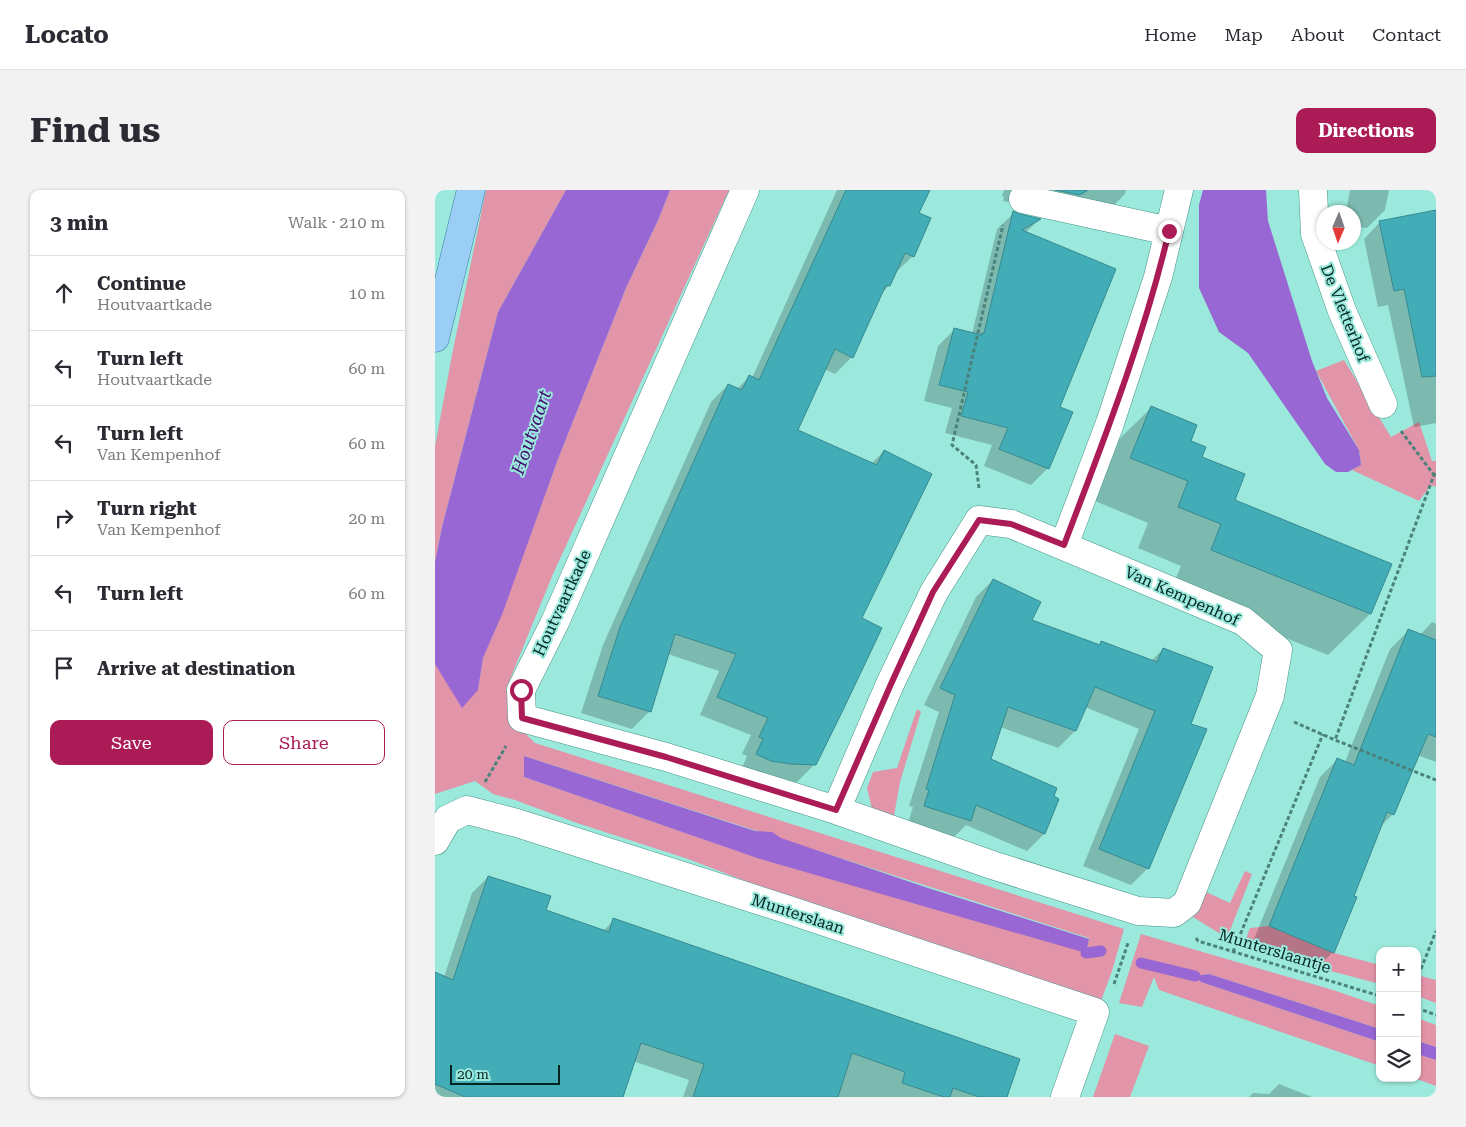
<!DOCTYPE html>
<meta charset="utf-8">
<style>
body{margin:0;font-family:"Roboto Serif",serif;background:#f2f2f3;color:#2b2b33}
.controls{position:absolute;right:15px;bottom:15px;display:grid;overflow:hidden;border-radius:10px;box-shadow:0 1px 4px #0004}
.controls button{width:45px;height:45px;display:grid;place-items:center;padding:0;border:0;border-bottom:1px solid #e1e1e2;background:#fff;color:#2b2b33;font:25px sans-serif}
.compass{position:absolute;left:881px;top:15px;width:45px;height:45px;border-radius:50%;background:#fff;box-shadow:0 1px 4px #0004;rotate:182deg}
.scale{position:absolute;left:15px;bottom:12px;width:110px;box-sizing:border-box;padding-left:5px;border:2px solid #042622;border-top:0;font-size:14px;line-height:18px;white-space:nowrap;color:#042622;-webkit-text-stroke:4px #9be9dc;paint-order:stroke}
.stop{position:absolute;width:15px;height:15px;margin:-11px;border:4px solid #ab1b56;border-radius:50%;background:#fff}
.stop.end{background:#ab1b56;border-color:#fff;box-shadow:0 1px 5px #0008}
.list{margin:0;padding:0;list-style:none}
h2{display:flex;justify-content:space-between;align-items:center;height:65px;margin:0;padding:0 20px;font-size:21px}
h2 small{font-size:16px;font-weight:400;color:#7c7c81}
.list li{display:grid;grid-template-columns:32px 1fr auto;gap:15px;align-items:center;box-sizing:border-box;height:75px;padding:0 20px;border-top:1px solid #e1e1e2}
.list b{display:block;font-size:19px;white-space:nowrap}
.list p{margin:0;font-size:16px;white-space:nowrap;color:#7c7c81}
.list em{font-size:16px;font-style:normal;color:#7c7c81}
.actions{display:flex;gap:10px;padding:15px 20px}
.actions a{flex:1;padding:11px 0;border:1px solid #ab1b56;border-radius:10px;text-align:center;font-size:18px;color:#ab1b56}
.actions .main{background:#ab1b56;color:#fff}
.icon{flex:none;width:28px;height:28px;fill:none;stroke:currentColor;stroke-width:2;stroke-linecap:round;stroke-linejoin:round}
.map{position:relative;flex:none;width:1001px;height:907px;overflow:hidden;border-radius:10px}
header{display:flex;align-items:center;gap:30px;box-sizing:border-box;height:70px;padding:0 25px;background:#fff;border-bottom:1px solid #e1e1e2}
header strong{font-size:24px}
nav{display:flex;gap:28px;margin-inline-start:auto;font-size:18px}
.intro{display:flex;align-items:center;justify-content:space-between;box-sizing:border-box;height:120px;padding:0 30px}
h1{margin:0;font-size:35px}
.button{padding:12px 22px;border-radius:10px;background:#ab1b56;color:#fff;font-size:18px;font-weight:700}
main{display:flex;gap:30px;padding:0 30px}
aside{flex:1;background:#fff;border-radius:10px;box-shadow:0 1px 4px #0004}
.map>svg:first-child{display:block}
.green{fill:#e294a8;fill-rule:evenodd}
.water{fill:#9867d3}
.shadow{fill:#0003}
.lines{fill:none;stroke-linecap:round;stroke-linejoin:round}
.stream{stroke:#9867d3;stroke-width:11}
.building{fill:#42adb6;stroke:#368990}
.minor-casing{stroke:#459388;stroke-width:29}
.major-casing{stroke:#3b7ea6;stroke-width:29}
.path{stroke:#4b827a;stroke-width:3;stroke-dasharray:4 2.5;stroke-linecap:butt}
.minor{stroke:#fff;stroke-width:28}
.major{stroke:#9bcef4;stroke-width:28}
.route{stroke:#ab1b56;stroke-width:6}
.labels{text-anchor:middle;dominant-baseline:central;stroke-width:4;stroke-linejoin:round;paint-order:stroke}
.street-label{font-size:16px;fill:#042622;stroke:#9be9dc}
.water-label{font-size:18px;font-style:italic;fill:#430a6f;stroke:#9be9dc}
</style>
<header>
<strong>Locato</strong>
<nav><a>Home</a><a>Map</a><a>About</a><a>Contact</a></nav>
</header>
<div class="intro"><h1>Find us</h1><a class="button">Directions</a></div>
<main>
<aside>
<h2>3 min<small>Walk · 210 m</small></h2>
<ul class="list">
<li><svg class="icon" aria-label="ahead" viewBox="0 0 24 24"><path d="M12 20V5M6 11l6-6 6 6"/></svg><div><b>Continue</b><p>Houtvaartkade</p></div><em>10 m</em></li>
<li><svg class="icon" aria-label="left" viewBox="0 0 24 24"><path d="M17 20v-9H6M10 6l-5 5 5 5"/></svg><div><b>Turn left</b><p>Houtvaartkade</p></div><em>60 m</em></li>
<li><svg class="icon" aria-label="left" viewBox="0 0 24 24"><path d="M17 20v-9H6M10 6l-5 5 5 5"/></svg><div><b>Turn left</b><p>Van Kempenhof</p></div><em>60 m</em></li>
<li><svg class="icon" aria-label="right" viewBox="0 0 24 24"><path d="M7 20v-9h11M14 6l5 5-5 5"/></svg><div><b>Turn right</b><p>Van Kempenhof</p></div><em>20 m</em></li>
<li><svg class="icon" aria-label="left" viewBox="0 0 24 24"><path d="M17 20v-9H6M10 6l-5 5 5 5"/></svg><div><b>Turn left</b></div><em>60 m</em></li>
<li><svg class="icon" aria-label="arrive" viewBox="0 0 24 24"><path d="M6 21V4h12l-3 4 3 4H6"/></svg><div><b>Arrive at destination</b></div></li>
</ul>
<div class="actions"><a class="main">Save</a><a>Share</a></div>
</aside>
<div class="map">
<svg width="1001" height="907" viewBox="0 0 1001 907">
<rect width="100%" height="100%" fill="#9be9dc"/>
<path class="green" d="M 51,0 L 131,0 L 63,122 L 7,337 L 0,372 L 0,256 L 17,165 Z
M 235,0 L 294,0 L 118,384 L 71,499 L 78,524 L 86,539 L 100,553 L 689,739 L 677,781 L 666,811 L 517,770 L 253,669 L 142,633 L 80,610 L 58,604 L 40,591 L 0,604 L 0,474 L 8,486 L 43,500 L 48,468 L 65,428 L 123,269 L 191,98 L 224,28 ZM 89,566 L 654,748 L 651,762 L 326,669 L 89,587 Z
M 909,170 L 956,247 L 984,232 L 997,271 L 1001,271 L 1001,297 L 996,295 L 984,311 L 917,280 L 926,275 L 924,260 L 881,181 Z
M 482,519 L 486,522 L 465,592 L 459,626 L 437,619 L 432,598 L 438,582 L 462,578 Z
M 810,681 L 817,684 L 792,748 L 758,727 L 769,701 L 795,713 Z
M 834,736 L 899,763 L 945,775 L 945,794 L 854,770 L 809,754 L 815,738 Z
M 706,744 L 898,800 L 945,816 L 945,839 L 774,784 L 761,786 L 766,792 L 945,852 L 945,876 L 724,800 L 719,787 L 707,817 L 684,813 Z
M 982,785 L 1001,790 L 1001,813 L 982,806 Z
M 982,828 L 1001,835 L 1001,857 L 982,851 Z
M 680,844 L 714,856 L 695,907 L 658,907 Z
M 982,864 L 1001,870 L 1001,896 L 979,888 L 982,888 Z"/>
<path class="water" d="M 131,0 L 235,0 L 224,28 L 191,98 L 123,269 L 68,422 L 48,468 L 43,500 L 27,518 L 0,474 L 0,372 L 7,337 L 63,122 Z
M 768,0 L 831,0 L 833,31 L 877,171 L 892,208 L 924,260 L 926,275 L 913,282 L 901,282 L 890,274 L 813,163 L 784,142 L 764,98 L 764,15 Z
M 89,566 L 320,641 L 337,642 L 346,648 L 490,697 L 654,749 L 651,763 L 325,669 L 89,587 Z
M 774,784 L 945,839 L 945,852 L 766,792 L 760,786 Z
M 982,851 L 1001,857 L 1001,870 L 982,864 Z"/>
<path class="shadow" d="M 402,0 L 493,0 L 482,24 L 478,66 L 460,83 L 454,96 L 446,104 L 417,167 L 400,184 L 389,179 L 361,241 L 436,274 L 449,261 L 425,429 L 380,574 L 362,592 L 325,589 L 305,582 L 312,566 L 307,564 L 316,545 L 265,525 L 284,481 L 233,464 L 215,521 L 197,539 L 146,523 L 168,455 L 276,212 L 293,195 L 302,199 L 314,187 L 317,188 Z
M 569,0 L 691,0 L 690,4 L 672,22 L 626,22 L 568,11 L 569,7 L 567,6 Z
M 915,0 L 954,0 L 950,20 L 932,38 L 918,36 L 918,22 L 911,22 Z
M 579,23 L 604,30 L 590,43 L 624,217 L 613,278 L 596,295 L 549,276 L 557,255 L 510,243 L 517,218 L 489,211 L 503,156 L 520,139 L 537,144 L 562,39 Z
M 945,32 L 1001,37 L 1001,233 L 979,237 L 953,115 L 943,117 L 929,49 Z
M 717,217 L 754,251 L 798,311 L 955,374 L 935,424 L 893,465 L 735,402 L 746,376 L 703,358 L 713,333 L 655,309 L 675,258 Z
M 558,390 L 596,431 L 663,456 L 667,452 L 716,471 L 728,459 L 754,534 L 713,678 L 696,695 L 648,676 L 704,539 L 650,517 L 640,541 L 623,558 L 565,537 L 554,570 L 623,609 L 609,644 L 592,661 L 531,635 L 518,648 L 473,633 L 478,617 L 474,616 L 504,522 L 489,515 L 541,407 Z
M 997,432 L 1001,434 L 1001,572 L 982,565 L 958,624 L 946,636 L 917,707 L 898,762 L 880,780 L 817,754 L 885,587 L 903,569 L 910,572 L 955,459 L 973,441 L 985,445 Z
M 53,687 L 109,720 L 168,741 L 179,730 L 571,907 L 248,907 L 254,890 L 198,871 L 186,907 L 0,907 L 0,790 L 9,787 L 37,703 Z
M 844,894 L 877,907 L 814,907 L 818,903 L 834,904 Z"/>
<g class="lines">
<path class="stream" d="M 651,763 L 666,761
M 706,773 L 760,786"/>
</g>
<path class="building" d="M 411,0 L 495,0 L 484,23 L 496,28 L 479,67 L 470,63 L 455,96 L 451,95 L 418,168 L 400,159 L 363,240 L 442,275 L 449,260 L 497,284 L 427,428 L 447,438 L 408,520 L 381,575 L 356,574 L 336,571 L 321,564 L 328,549 L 324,547 L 333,528 L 282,507 L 301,464 L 240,444 L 216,522 L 163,506 L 185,437 L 293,194 L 307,200 L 314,185 L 324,190 Z
M 620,0 L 653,0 L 645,5 Z
M 1001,20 L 1001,186 L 987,187 L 969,99 L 959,101 L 944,31 Z
M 578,21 L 585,24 L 606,29 L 587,40 L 681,79 L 625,217 L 638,222 L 614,279 L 564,259 L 573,238 L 526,226 L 533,202 L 504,195 L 519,138 L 547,145 L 547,143 L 549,143 Z
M 716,216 L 762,235 L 756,251 L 771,257 L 767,267 L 810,284 L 800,310 L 957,374 L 936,424 L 776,360 L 786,334 L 743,317 L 753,291 L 695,268 Z
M 558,389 L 606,412 L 597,430 L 665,455 L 666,451 L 722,472 L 728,458 L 778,477 L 756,534 L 772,539 L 714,679 L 664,659 L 720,521 L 660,497 L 641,541 L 573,517 L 556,569 L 622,598 L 619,606 L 624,609 L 610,644 L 541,615 L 536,631 L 489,616 L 494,600 L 491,599 L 520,505 L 505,498 Z
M 973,439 L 1001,450 L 1001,547 L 993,544 L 959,625 L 952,622 L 919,706 L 922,707 L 899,763 L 834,736 L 902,568 L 919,575 Z
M 53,686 L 116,706 L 111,720 L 174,742 L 178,728 L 585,869 L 572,907 L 544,907 L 518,898 L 515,907 L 509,907 L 467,893 L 470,882 L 417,863 L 403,907 L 258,907 L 269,874 L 206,853 L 188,907 L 30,907 L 0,894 L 0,782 L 18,790 Z"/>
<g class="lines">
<g class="minor-casing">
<path id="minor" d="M 310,0 L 120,432 L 86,500 L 87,528 L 231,567 L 401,620 L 557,675 L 703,721 L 739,723 L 752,713 L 835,506 L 843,460 L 808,431 L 576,334 L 544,330 L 499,402 L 455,494 L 401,620
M 878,0 L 880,44 L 907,121 L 948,214
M 588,9 L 734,41
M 629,355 L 675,233 L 723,87 L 744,0
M 0,651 L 13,629 L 32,620 L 82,633 L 354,720 L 660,822 L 630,907"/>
</g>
<g class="major-casing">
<path id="major" d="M 0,148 L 36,0"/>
</g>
<path class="path" d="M 966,241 L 999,285
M 1001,284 L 999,285 L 900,550 L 1001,590
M 544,298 L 541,275 L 517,255 L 568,35
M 859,532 L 900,550
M 50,592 L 71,556
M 761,748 L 763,751 L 945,806
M 798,762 L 888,544
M 986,779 L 1001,741
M 679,794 L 693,753
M 982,818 L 1001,825"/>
<use href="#minor" class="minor"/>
<use href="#major" class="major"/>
</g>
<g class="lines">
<path class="route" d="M 86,500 L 87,528 L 231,567 L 401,620 L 456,494 L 498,402 L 544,330 L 576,334 L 629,355 C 668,252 709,148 734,41"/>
</g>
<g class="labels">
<g class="street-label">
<text transform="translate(910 123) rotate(68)">De Vletterhof</text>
<text transform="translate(747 406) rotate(24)">Van Kempenhof</text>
<text transform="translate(127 413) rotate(-65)">Houtvaartkade</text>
<text transform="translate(363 724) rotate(18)">Munterslaan</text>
<text transform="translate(840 761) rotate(17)">Munterslaantje</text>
</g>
<g class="water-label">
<text transform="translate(96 242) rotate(-71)">Houtvaart</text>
</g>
</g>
</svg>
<div class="controls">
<button>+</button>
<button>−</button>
<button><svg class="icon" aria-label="layers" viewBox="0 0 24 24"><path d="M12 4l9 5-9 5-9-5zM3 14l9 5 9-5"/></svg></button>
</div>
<svg class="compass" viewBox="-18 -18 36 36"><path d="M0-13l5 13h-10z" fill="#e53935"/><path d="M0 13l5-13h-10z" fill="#7c7c81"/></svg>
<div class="scale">20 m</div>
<div class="stop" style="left:86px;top:500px"></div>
<div class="stop end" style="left:734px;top:41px"></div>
</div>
</main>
